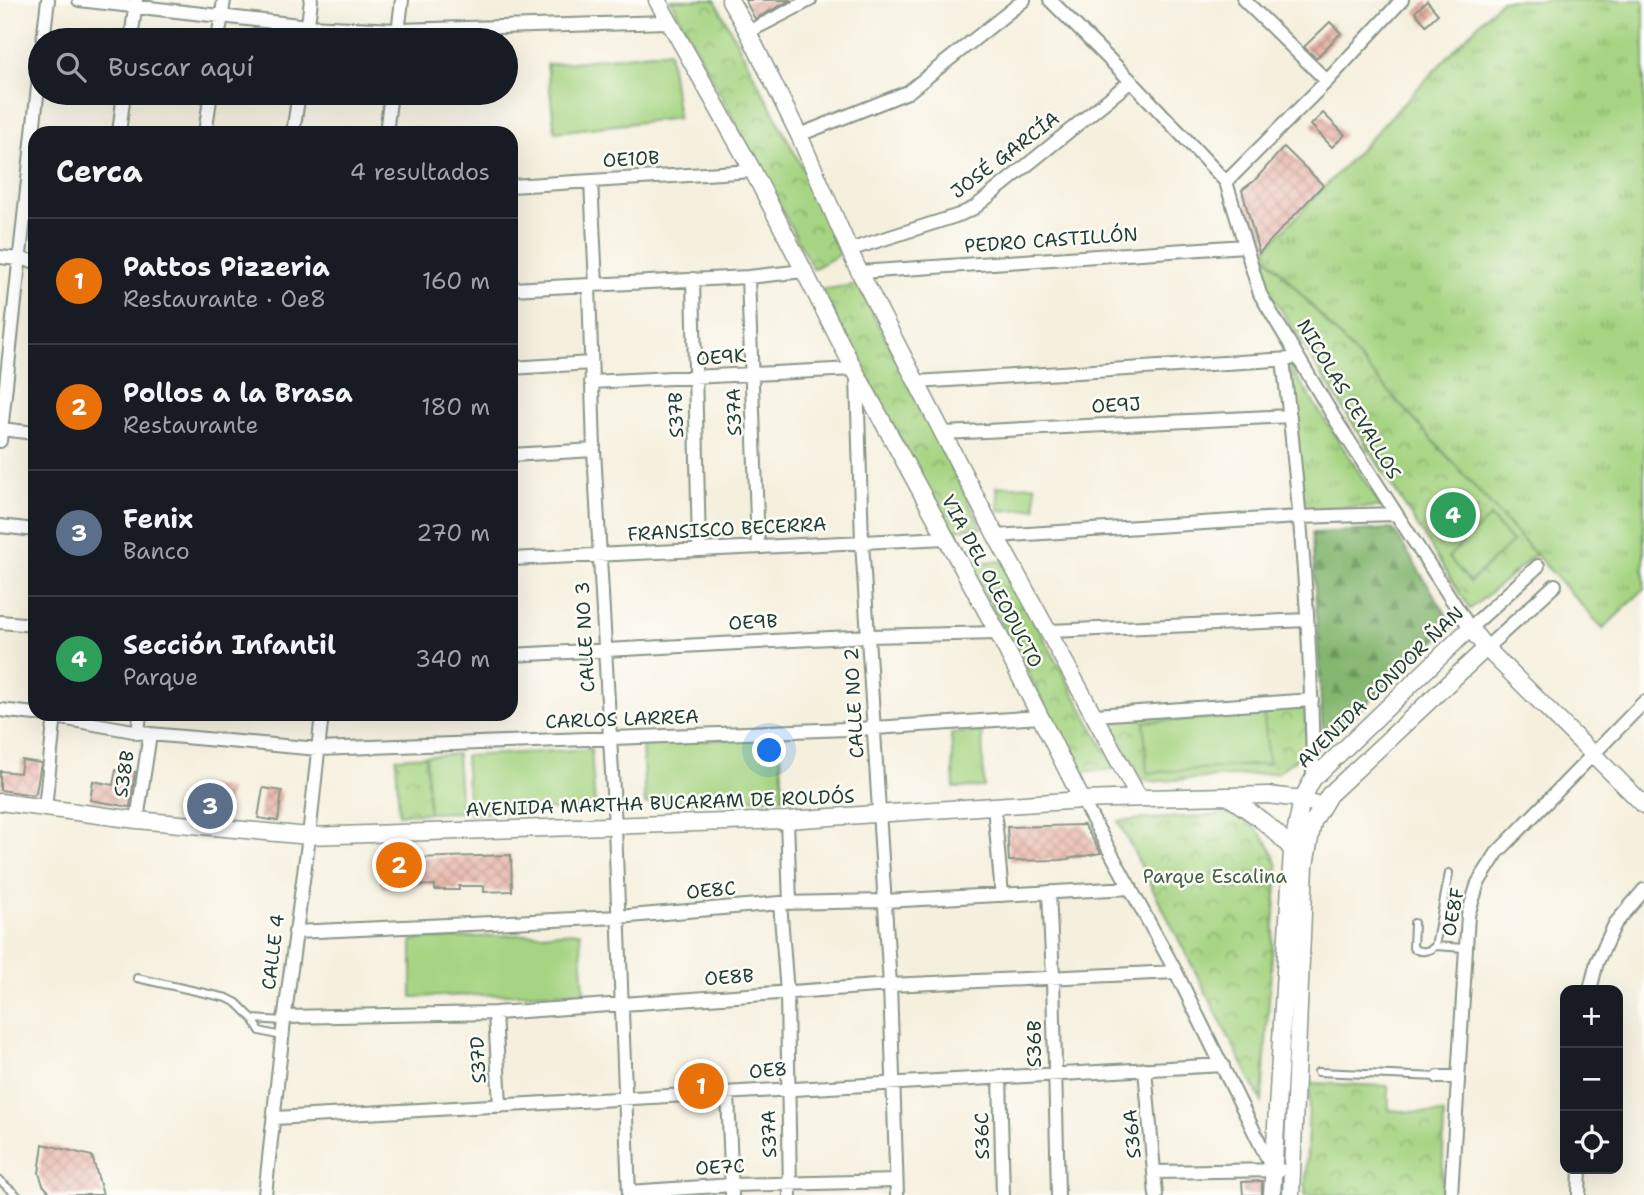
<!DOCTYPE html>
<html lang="es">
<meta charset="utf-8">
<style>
body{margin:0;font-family:"Shantell Sans",sans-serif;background:#242831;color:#f1f3f6}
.controls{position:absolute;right:21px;bottom:21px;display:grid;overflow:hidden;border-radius:14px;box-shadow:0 7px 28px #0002}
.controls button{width:63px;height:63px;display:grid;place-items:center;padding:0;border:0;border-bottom:2px solid #363941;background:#171b24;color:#f1f3f6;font:35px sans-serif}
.you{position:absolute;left:770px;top:751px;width:24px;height:24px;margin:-18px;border:5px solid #fff;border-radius:50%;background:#1a73e8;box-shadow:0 0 0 10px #1a73e833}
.badge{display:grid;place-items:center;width:46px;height:46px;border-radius:50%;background:#1a73e8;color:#fff;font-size:23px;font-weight:700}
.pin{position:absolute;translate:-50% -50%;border:4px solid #fff;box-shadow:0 2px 7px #0006}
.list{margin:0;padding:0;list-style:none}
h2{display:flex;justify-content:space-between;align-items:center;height:91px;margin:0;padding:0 28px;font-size:30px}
h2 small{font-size:23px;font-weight:400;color:#9ea1a6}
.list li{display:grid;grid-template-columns:46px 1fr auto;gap:21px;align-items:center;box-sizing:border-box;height:126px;padding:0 28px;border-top:2px solid #363941}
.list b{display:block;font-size:26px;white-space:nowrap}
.list p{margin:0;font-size:23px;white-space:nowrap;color:#9ea1a6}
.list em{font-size:23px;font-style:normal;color:#9ea1a6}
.icon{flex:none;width:38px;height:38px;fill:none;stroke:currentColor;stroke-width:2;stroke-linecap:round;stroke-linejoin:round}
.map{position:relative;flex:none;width:1644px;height:1195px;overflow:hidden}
.search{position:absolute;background:#171b24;box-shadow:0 7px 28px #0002;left:28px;top:28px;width:490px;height:77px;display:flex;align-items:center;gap:18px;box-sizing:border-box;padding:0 24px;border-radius:38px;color:#9ea1a6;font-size:26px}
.panel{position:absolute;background:#171b24;box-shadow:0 7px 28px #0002;left:28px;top:126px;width:490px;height:595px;border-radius:21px}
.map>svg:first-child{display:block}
.grass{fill:url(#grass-tufts);stroke:#62885b;stroke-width:2}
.forest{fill:url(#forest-firs);stroke:#527a52;stroke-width:2}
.park{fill:url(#park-crowns);stroke:#62885b;stroke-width:2}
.pitch{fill:#a6d482;stroke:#62885b;stroke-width:2}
.building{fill:url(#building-cross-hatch)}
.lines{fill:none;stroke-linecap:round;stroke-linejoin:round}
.service-casing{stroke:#8a9689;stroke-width:10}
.minor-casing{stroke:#8a9689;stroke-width:16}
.tertiary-casing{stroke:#8a9689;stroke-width:19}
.service{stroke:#fff;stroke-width:6}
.minor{stroke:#fff;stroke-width:12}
.tertiary{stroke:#fff;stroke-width:16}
.labels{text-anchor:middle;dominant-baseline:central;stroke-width:5;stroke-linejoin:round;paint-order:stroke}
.street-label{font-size:19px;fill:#1f3d34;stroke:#fdfcf7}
.park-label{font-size:19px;fill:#416348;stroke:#fdfcf7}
</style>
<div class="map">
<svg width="1644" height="1195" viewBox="0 0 1644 1195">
<defs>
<pattern id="grass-tufts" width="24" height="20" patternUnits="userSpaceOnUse" patternTransform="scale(1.75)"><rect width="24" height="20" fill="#a6d482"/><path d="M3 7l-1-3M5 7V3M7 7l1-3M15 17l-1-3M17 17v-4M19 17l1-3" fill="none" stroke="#87ad6b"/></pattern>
<pattern id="forest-firs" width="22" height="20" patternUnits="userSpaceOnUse" patternTransform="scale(1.75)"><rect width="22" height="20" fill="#84b670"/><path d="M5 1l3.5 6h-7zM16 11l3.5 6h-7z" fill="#6b955d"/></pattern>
<pattern id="park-crowns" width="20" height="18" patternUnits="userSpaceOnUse" patternTransform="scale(1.75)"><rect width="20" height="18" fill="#a6d482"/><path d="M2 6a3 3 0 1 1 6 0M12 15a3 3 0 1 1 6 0" fill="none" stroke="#87ad6b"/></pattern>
<pattern id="building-cross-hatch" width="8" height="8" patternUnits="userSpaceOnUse" patternTransform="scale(1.75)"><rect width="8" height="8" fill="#e8b2a7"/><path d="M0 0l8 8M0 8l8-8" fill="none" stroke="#bb9289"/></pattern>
</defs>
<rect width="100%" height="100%" fill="#fdfcf7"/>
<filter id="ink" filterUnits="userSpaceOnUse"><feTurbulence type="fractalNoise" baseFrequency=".0143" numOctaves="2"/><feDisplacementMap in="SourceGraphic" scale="14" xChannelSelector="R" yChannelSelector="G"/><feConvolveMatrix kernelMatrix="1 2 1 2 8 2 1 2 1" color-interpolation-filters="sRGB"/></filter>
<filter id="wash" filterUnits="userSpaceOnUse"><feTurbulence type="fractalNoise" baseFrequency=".00686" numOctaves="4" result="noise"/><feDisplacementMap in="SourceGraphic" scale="28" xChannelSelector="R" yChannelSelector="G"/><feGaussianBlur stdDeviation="1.57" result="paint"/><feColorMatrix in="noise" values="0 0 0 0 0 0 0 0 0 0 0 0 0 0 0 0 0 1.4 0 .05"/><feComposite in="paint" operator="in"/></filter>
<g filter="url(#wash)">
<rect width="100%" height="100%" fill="#f5f0de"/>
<path class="grass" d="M 1501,0 L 1644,0 L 1644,589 L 1603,629 L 1263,252 Z
M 1289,365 L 1382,507 L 1303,508 Z"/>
<path class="forest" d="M 1393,529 L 1453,625 L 1323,743 L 1312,533 Z"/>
<path class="park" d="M 670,0 L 715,0 L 816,194 L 839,255 L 813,269 Z
M 1263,252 L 1536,555 L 1470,609 L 1269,291 Z
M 858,284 L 982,528 L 950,530 L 820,290 Z
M 1002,561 L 1115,769 L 1081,772 L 968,563 Z
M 1305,706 L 1307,751 L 1276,773 L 1148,782 L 1143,780 L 1108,719 Z
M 426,756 L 429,813 L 399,814 L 396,758 Z
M 1234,814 C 1257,827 1270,840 1278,866 L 1262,1102 L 1118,821 Z
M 1310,1083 L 1388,1086 L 1389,1110 L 1444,1114 L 1442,1195 L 1305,1195 Z"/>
<path class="pitch" d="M 669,51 L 678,118 L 555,132 L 547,65 Z
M 1035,485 L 1036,508 L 999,511 L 997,487 Z
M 1490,517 L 1512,542 L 1470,582 L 1448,557 Z
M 1264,715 L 1268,764 L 1147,773 L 1144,722 Z
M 982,732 L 984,787 L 954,788 L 951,733 Z
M 780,737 L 783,797 L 645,804 L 642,743 Z
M 591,749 L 595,807 L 469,814 L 465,756 Z
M 457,754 L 461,812 L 429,813 L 426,756 Z
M 580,932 L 584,992 L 412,997 L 412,940 Z"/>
<g id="blocks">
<path class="building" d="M 745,0 L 791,0 L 755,19 Z
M 1427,1 L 1438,14 L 1426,25 L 1415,12 Z
M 1330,22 L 1341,33 L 1316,58 L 1304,47 Z
M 1323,113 L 1345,135 L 1332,147 L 1311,125 Z
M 1284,147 L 1323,185 L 1259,253 L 1242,190 L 1254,181 Z
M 22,760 L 41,763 L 36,793 L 33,795 L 0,790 L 0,771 L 20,773 Z
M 116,770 L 135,772 L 130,807 L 90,800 L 93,781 L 113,785 Z
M 207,785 L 230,789 L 226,813 L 203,809 Z
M 263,788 L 282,791 L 278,821 L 258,818 Z
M 1084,825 L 1101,853 L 1061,860 L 1009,861 L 1007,827 Z
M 511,855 L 512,891 L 484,892 L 484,886 L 459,886 L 459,890 L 435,890 L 435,885 L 382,887 L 382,859 Z
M 43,1144 L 92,1156 L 103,1195 L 52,1195 L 43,1185 L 39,1173 Z
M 1262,1181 L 1262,1195 L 1243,1195 L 1242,1182 Z"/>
</g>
</g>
<g filter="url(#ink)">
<use href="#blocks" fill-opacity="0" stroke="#8a9689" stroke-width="2"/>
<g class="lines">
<g class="service-casing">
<path id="service" d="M 1414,923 L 1413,948 C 1420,953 1429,952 1435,946 L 1449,873
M 1435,946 L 1465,948
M 137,978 L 227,998 L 237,1003 L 253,1019 L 284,1021
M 253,1019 L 260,1031 L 281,1036
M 1318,1072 L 1438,1077
M 0,1181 L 17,1195"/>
</g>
<g class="minor-casing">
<path id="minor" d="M 79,0 L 308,26 L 398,30 L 668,22
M 1050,0 L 1131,81 L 1226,182 L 1260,294 L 1335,419 L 1470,628 L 1538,566
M 1244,0 L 1327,81
M 748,32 L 810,0
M 43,40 L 48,0
M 131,40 L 136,0
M 218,40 L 224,0
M 306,40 L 311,0
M 397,40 L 402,0
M 119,133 L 124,93
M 205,133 L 211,93
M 293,133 L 299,93
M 386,133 L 391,93
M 799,135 L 908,92 L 1024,0
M 591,181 L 596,285
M 1226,182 L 1327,81 L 1402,0
M 511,186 L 753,171
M 849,250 L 959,215 L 974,208 L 1131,81
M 0,257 L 35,261
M 860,272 L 1245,246
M 748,277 L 758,546
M 693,279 L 699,550
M 589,286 L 594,450 L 615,827 L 629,1195
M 511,289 L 748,277 L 804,271
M 1283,360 C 1300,499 1312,639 1313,779
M 511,368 L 591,363
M 857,377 L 862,542 L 890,985 L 897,1195
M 591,382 L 854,369
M 916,382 L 1290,359
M 1,429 L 35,433
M 944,433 L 1290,416
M 0,441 L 40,68
M 511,455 L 594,450
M 0,526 L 35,530
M 996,536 L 1298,517 L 1395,514
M 511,559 L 946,538
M 0,622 L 35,625
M 1050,631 L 1307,620
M 1486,648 L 1555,585
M 511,655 L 869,636 L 998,633
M 0,710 L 35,714
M 39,714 L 150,734 L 318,749 L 875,728 L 1040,717
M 1095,715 L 1312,700
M 138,733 L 140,714
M 1082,800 L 1176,972 L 1273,1170
M 994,806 L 1002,895
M 45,808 L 55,714
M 137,820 L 150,734
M 787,820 L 790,903
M 1049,892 L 1053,978 L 1058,1195
M 780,903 L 787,993 L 790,1195
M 295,932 L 618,917 L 780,903 L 884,901 L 1131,888
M 1590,990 L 1597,962 L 1615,924 L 1644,890
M 495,1013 L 500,1106
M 284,1017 L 495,1013 L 890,985 L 1176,972
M 1145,1069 L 1156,1195
M 1000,1076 L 1003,1195
M 1438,1077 L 1457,1077
M 728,1093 L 732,1195
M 275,1118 L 1223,1065
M 1154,1172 L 1281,1170
M 629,1192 L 732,1185 L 896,1181
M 265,1195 L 284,1021 L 309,836 L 322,714
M 1451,1195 L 1468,915 L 1478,883 L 1497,853 L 1644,702
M 1579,1195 L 1580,1169"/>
</g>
<g class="tertiary-casing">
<path id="tertiary" d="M 657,0 L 753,171 L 854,369 L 998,633 L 1082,800
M 730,0 L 748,32 L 799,135 L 856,265 L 996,536 L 1139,798
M 1227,796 C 1251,812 1274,827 1292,850
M 0,802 L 137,820 L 309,836 L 787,820 L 1082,800 L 1146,798 L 1268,795 L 1302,799 L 1321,806
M 1272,1195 L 1292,850 L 1302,799 L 1313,779 L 1470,628 L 1486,648 L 1644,805
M 1291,1195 L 1305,865 L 1313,822 L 1329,795 L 1486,648"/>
</g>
<use href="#service" class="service"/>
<use href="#minor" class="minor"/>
<use href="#tertiary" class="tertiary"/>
</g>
</g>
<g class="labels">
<g class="street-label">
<text transform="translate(1005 155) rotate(-37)">JOSÉ GARCÍA</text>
<text transform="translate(631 159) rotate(-3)">OE10B</text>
<text transform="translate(1051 240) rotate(-4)">PEDRO CASTILLÓN</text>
<text transform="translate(721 357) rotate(-4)">OE9K</text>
<text transform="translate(1349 399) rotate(59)">NICOLAS CEVALLOS</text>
<text transform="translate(1116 405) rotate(-3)">OE9J</text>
<text transform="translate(734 412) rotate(-92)">S37A</text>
<text transform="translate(676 415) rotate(-92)">S37B</text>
<text transform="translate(727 529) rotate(-3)">FRANSISCO BECERRA</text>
<text transform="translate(992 581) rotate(62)">VIA DEL OLEODUCTO</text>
<text transform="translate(753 622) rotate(-3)">OE9B</text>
<text transform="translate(585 637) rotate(-93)">CALLE NO 3</text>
<text transform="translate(1380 687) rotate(-44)">AVENIDA CONDOR ÑAN</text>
<text transform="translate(854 703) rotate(-93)">CALLE NO 2</text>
<text transform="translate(622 719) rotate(-2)">CARLOS LARREA</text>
<text transform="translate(124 774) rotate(-81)">S38B</text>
<text transform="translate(660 803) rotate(-2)">AVENIDA MARTHA BUCARAM DE ROLDÓS</text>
<text transform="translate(711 890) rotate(-5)">OE8C</text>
<text transform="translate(1453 912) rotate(-79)">OE8F</text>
<text transform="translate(273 952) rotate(-83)">CALLE 4</text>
<text transform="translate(729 977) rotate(-4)">OE8B</text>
<text transform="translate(1034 1044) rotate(-90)">S36B</text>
<text transform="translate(478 1060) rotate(-93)">S37D</text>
<text transform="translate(768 1070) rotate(-5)">OE8</text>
<text transform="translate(769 1134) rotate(-92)">S37A</text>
<text transform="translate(1132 1134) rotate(-95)">S36A</text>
<text transform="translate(982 1136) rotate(-91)">S36C</text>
<text transform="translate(720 1167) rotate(-3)">OE7C</text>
</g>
<g class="park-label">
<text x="1215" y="876">Parque Escalina</text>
</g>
</g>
</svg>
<div class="controls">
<button>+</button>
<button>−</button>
<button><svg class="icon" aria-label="locate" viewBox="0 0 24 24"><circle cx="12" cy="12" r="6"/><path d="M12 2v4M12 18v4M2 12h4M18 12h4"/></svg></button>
</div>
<div class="you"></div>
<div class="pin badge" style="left:701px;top:1086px;background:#e8710a">1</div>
<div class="pin badge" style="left:399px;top:865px;background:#e8710a">2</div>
<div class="pin badge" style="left:210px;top:806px;background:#5c6f8a">3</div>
<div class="pin badge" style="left:1453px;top:515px;background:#2e9e5b">4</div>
<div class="search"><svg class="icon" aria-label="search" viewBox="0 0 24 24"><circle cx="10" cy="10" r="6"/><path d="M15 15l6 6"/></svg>Buscar aquí</div>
<section class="panel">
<h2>Cerca<small>4 resultados</small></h2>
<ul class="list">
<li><span class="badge" style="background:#e8710a">1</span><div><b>Pattos Pizzeria</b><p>Restaurante · Oe8</p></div><em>160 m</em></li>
<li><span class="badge" style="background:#e8710a">2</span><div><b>Pollos a la Brasa</b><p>Restaurante</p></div><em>180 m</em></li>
<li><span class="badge" style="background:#5c6f8a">3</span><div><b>Fenix</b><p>Banco</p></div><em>270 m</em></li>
<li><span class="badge" style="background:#2e9e5b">4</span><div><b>Sección Infantil</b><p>Parque</p></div><em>340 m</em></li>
</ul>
</section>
</div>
